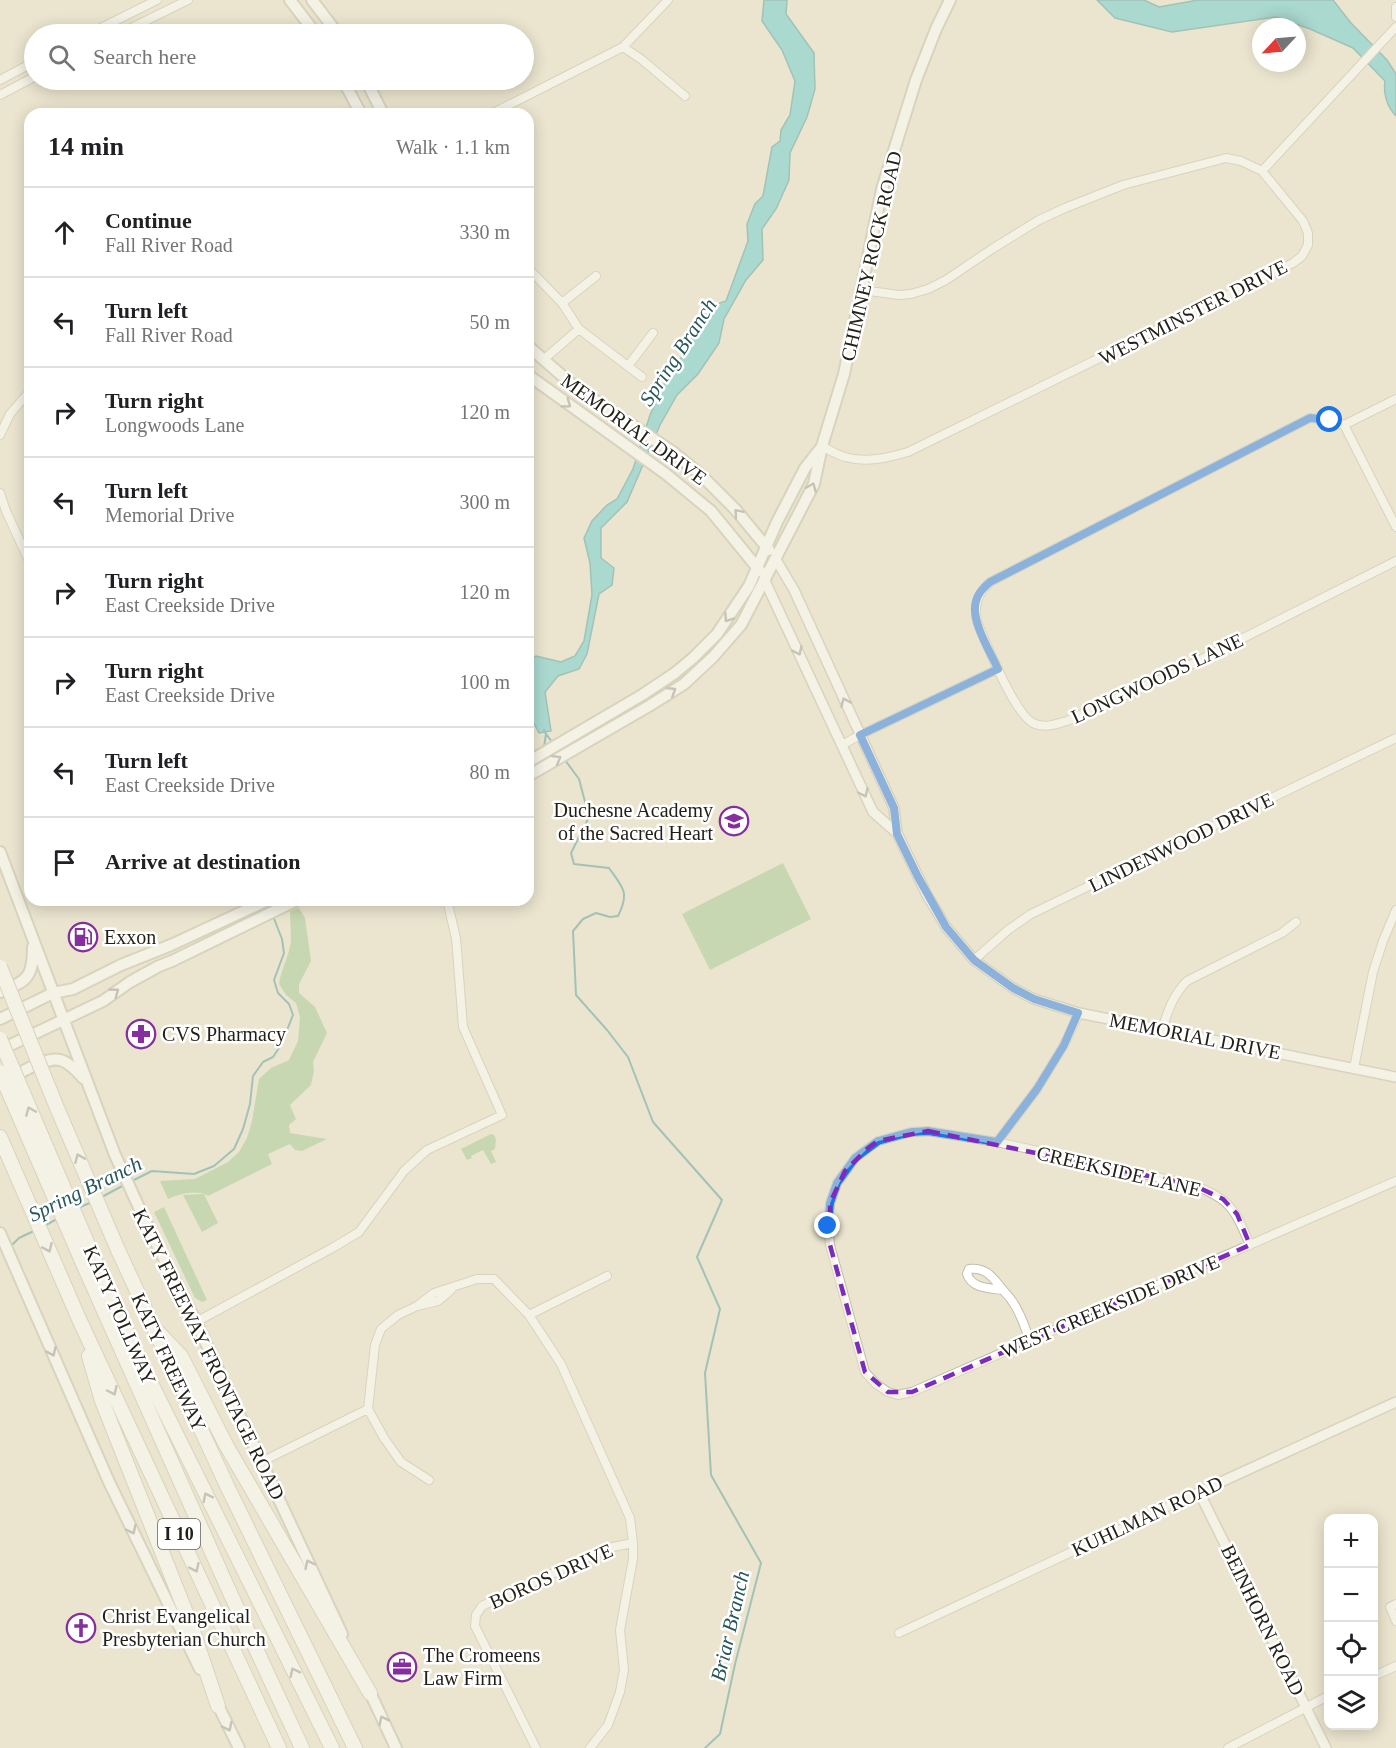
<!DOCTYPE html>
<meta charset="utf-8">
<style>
body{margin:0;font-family:"Times New Roman",serif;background:#f2f2f2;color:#202124}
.controls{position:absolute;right:18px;bottom:18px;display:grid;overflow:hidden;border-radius:12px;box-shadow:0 3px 15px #0003}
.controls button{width:54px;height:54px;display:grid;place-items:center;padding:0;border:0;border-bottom:2px solid #e0e0e0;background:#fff;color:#202124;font:30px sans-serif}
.compass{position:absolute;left:1252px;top:18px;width:54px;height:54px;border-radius:50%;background:#fff;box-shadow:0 3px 15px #0003;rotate:244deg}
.stop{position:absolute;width:18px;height:18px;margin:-14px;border:4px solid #1a73e8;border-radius:50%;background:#fff}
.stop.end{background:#1a73e8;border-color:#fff;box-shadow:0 2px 6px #0008}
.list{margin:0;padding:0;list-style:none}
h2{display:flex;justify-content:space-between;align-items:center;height:78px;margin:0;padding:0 24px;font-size:26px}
h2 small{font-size:20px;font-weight:400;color:#757577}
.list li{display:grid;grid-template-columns:39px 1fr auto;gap:18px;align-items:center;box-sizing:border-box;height:90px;padding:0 24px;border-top:2px solid #e0e0e0}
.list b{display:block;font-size:22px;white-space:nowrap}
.list p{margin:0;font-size:20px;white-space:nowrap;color:#757577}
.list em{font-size:20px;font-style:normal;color:#757577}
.icon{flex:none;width:33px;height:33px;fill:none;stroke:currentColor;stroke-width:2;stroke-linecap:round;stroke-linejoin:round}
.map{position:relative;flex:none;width:1396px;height:1748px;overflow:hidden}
.search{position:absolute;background:#fff;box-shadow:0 3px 15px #0003;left:24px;top:24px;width:510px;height:66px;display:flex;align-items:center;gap:15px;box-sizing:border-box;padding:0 21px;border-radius:33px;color:#757577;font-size:22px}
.panel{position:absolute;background:#fff;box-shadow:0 3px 15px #0003;left:24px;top:108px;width:510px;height:798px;border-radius:18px}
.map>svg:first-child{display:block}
.green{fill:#9ac68d}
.water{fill:#5ccad1;stroke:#4a9799;stroke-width:1.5}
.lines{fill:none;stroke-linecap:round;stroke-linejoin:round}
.stream{stroke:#4a9799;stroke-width:2}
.minor-casing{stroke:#c2bda7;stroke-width:10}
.tertiary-casing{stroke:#c2bda7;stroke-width:12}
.secondary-casing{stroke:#c2bda7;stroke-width:14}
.motorway-casing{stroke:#c2bda7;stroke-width:16}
.minor{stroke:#fff;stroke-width:8}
.tertiary{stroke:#fff;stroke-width:9}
.secondary{stroke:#fff;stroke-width:10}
.motorway{stroke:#fff;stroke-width:14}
.motorway-bridge-casing{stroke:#c2bda7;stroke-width:16;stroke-linecap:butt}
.motorway-bridge{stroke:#fff;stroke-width:14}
.oneway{stroke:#9b9a97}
.route{stroke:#1a73e8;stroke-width:8}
.marked{fill:none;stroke:#7b2cbf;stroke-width:4.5;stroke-dasharray:12 8;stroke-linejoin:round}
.labels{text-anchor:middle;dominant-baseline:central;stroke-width:5;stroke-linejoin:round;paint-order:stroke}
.shield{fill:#fff;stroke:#64625d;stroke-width:1.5}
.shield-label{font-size:18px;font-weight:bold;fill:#211f17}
.street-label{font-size:20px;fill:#211f17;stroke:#fff}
.poi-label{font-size:20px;fill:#211f17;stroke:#fff;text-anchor:start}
.water-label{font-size:21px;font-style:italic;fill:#27575a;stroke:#fff}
</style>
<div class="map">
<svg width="1396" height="1748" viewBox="0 0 1396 1748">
<rect width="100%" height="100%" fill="#ebe5cf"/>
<path class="green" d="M 783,863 L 811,919 L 710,970 L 682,914 Z
M 299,908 L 305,918 L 311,961 L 299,984 L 299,993 L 315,1007 L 327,1033 L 313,1062 L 314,1071 L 311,1085 L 290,1105 L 296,1119 L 289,1125 L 290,1133 L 327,1139 L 302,1151 L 295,1150 L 290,1144 L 268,1154 L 272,1164 L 208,1196 C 197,1189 179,1194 168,1199 L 160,1181 L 195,1179 L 228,1162 L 239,1152 L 247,1138 L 252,1121 L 259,1079 L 271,1068 L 289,1060 L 298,1041 L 300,1017 L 296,1003 L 286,995 L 279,984 C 281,969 289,957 291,941 C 291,932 290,921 290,911 Z
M 491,1134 L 494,1135 L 496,1139 L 495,1149 L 491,1151 L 496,1162 L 491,1164 L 483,1150 L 471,1156 L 472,1158 L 467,1160 L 461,1149 Z
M 204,1194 L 218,1223 L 202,1232 L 183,1195 Z
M 164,1207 L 207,1300 L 202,1302 L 195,1298 L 154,1212 Z"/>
<path class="water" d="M 764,0 L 787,0 L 786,14 L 814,53 L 815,89 L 807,117 L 790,153 L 789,180 L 776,209 L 762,229 L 763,260 L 746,280 L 724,319 L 719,343 L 698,374 L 677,395 L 660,425 L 627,502 L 601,528 L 601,558 L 614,568 L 612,585 L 599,594 L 587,654 L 579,669 L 558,676 L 545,692 L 551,731 L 539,733 L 528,712 L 528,662 L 536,656 L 561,662 L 575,656 L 584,641 L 592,595 L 590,563 L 584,538 L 592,521 L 607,505 L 617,499 L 633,469 L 650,415 L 672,367 L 689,350 L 693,331 L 701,326 L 705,308 L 726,301 L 748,241 L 747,224 L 755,204 L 763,196 L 772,147 L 780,141 L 781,130 L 790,115 L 795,81 L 782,50 L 762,21 Z
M 1097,0 L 1144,0 L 1159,7 L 1198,0 L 1333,0 L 1351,23 L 1387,60 L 1396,74 L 1396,116 C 1387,107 1383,93 1385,81 L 1353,48 L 1310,29 L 1276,17 L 1172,32 L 1115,18 Z"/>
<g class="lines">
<path class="stream" d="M 546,734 L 553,743
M 544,747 L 546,734 L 544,730
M 528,755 L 536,751
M 565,760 L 579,779 L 589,817 L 571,853 L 574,864 L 609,868 C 623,888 630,892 618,916 L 610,917 L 596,913 L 583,919 L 573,931 L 576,995 L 607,1030 L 628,1057 L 653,1122 L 722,1200 L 697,1257 L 720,1309 L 705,1373 L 711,1475 L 761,1563 L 735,1664 L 720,1734 L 705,1748
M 132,1181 L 152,1171 L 194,1174 L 214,1166 L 234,1149 L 243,1129 L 250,1104 L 253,1076 L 263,1062 L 273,1057 L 281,1045 L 293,1015 L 289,1004 L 278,993 L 274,980 L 284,953 L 282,939 L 273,916
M 100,1198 L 124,1185
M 78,1208 L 92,1202
M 44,1226 L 57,1219
M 11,1246 L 19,1238 L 36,1230"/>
<g class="minor-casing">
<path id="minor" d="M 1396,7 L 1396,17
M 89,34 L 157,0
M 119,34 L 188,0
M 623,47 L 641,59 L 685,96
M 0,80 L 34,62
M 0,95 L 34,77
M 491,114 L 623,47 L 668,0
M 1262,171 L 1396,27
M 528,268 L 562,303 L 579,329 L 642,377
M 562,303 L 596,276
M 543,360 L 579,329
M 628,366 L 653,333
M 1344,425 L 1396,399
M 0,435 L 10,414 L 30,391
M 822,446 C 829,450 837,455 845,457 C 866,463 887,458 908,452 L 1293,263 L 1302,256 L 1308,245 L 1308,233 L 1303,221 L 1262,171 L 1241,161 L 1226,158 L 1123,185 L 1065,208 L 1039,220 L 992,249 L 946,280 L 928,289 L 911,294 L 899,295 L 862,290
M 0,493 L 6,511 L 30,563
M 1396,527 L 1344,425 L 1330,420 L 1310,418 L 990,582 C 977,594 974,605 977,622 C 986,643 1016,718 1035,724 C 1047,728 1056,724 1067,721 L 1172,674 L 1396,561
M 842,745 L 860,735 L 998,669
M 974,960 L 1008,930 L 1031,914 L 1396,738
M 1162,1029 C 1168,1011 1173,995 1187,981 L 1282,933 L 1296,922
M 1354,1068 L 1373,972 L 1383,941 L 1396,910
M 997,1142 L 1037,1089 L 1064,1045 L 1079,1013
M 1250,1245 C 1235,1210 1231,1199 1193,1185 L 997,1142 L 928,1131 L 911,1132 L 878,1141 L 868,1148 L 855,1158 L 837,1183 L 830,1203 L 828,1226 L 830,1245 L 865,1372 L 876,1384 L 888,1392 L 898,1395 L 912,1392 L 1396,1181
M 1003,1290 C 990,1288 972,1289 967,1274 L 969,1269 C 987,1267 993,1278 1003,1290 C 1006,1294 1010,1297 1012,1301 C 1021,1313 1025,1328 1030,1341
M 417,1306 L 434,1293 L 477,1279 L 494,1279 L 529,1315 L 561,1364 L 630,1518 L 633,1543 L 633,1559 L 620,1630 L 624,1670 L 620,1692 L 608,1725 L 590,1748
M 529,1315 L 607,1276
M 196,1322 L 334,1247 L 359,1232 L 404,1171 L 427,1150 L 502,1115 L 463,1027 L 456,938 L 447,900
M 368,1409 L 375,1345 L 381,1329 L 398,1315 L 417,1306 L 438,1301 L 451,1290
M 368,1409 L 384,1438 L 401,1462 L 429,1480
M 261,1462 L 368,1409
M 1396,1604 L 1390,1607 L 1396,1621
M 899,1633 L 1199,1492
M 1374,1676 L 1396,1666
M 536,1748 L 475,1626 L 476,1615 L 482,1606 L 608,1548 L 633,1543
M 1228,1748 L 1328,1696"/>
</g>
<g class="tertiary-casing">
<path id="tertiary" d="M 775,558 L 794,590 L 894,808 L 897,833 L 927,895 L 946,927 L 974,960 L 1013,988 L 1034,999 L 1079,1013 L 1396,1077
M 764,579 L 873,812 L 897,833
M 1326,1748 L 1199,1492 L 1396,1402"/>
</g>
<g class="secondary-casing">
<path id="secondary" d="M 290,0 L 316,34
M 312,0 L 338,34
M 343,80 L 361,114
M 366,80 L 383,114
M 528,346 L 575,387 L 673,452 L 702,476 L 735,509 L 769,550
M 528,375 L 666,474 L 711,511 L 760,571
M 528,762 L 642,695 L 675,673 L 693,658 L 717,634 L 749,586 L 777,522 L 805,468 L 820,449
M 528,776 L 649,706 L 684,684 L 713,657 L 741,625 L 814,484 L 822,446 L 844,374 L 882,189 L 916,80 L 936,29 L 950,0
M 0,852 L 115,1155 L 148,1227 L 196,1322 L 342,1634
M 0,992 C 27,981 33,978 33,947
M 0,1019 L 53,993 L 73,989 L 121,965 L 171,945 L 268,900
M 0,1050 L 103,1001 L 130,982 L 159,966 L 172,961 L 297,900
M 10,1078 C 22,1072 46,1057 60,1060 C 69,1062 77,1071 83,1078
M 0,1233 L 109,1482 L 200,1669
M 367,1686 L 396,1748
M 215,1699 L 239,1748"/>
</g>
<g class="motorway-casing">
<path id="motorway" d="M 0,1137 L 79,1319 L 279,1748
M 118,1250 L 228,1488 L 355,1748
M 95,1261 L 135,1351 L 332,1748
M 84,1266 L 231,1595 L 302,1748
M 159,1333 L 181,1356 L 226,1445 L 370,1693
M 89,1356 L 102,1401 L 191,1625 L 218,1706"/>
</g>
<use href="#minor" class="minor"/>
<use href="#tertiary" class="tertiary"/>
<use href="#secondary" class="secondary"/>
<use href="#motorway" class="motorway"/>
<g class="motorway-bridge-casing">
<path id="motorway-bridge" d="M 0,967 L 57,1108 L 118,1250
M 0,1039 L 95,1261
M 0,1072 L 84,1266"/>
</g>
<use href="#motorway-bridge" class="motorway-bridge"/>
</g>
<defs><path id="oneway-chevron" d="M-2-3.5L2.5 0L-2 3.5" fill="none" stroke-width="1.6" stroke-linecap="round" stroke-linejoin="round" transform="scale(1.5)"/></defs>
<g class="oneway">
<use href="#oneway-chevron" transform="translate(567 404) rotate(36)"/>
<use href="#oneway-chevron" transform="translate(812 487) rotate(-67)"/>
<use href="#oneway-chevron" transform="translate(738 513) rotate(-131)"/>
<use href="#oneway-chevron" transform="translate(728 618) rotate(124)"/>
<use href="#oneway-chevron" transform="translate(798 651) rotate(65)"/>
<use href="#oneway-chevron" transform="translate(672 691) rotate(-32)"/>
<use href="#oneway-chevron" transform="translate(845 702) rotate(-114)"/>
<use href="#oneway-chevron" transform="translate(557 759) rotate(-30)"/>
<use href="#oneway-chevron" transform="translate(864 793) rotate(65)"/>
<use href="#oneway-chevron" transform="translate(115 992) rotate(-36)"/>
<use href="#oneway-chevron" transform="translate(30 1111) rotate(-113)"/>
<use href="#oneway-chevron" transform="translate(79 1158) rotate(-113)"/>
<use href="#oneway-chevron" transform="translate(48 1248) rotate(66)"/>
<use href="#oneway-chevron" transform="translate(52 1352) rotate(66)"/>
<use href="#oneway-chevron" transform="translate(113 1391) rotate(65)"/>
<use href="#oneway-chevron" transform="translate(207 1497) rotate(-117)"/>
<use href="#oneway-chevron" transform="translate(132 1530) rotate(64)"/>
<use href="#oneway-chevron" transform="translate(309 1564) rotate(-115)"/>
<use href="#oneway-chevron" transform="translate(195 1568) rotate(65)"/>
<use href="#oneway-chevron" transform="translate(294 1672) rotate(-116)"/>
<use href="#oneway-chevron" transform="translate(383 1720) rotate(-116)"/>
<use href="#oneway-chevron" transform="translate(228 1727) rotate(64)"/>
</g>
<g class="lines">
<path class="route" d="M 828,1226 L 830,1203 L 837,1183 L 855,1158 L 878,1141 L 911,1132 L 928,1131 L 997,1142 L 1037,1089 L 1064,1045 L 1078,1013 L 1034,999 L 1013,988 L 974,960 L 946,927 L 918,877 L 897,834 L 894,808 L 860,735 L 998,669 C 990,651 970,620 976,601 C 978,593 984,587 990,582 L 1310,418 L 1330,420"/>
</g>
<path d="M0 0H1396V1748H0ZM 928,1131 L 1193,1185 L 1223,1199 L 1237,1214 L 1250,1245 L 912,1392 L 888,1392 L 865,1372 L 830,1245 L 830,1203 L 845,1171 L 868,1148 L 878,1141 Z" fill="#ebe5cf" fill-opacity=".55" fill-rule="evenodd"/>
<path class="marked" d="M 928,1131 L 1193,1185 L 1223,1199 L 1237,1214 L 1250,1245 L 912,1392 L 888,1392 L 865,1372 L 830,1245 L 830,1203 L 845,1171 L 868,1148 L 878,1141 Z"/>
<defs>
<g id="school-ring" transform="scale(1.5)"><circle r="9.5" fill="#fff" stroke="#842f9d" stroke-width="1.5"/><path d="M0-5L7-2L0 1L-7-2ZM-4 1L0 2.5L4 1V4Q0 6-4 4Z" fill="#842f9d"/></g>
<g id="fuel-ring" transform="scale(1.5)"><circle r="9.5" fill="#fff" stroke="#842f9d" stroke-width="1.5"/><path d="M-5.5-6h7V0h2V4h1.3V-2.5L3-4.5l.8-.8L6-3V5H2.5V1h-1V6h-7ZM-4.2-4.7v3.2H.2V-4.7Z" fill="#842f9d"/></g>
<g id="pharmacy-ring" transform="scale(1.5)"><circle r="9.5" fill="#fff" stroke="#842f9d" stroke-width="1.5"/><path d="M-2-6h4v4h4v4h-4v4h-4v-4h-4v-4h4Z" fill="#842f9d"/></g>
<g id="church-ring" transform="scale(1.5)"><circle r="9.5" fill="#fff" stroke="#842f9d" stroke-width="1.5"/><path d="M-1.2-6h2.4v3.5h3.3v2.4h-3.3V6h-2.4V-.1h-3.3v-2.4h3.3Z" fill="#842f9d"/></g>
<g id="office-ring" transform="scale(1.5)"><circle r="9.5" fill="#fff" stroke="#842f9d" stroke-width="1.5"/><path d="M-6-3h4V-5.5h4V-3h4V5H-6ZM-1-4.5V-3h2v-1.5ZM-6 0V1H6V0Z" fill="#842f9d"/></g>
</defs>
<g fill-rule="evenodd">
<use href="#school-ring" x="734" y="821"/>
<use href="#fuel-ring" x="83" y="937"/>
<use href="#pharmacy-ring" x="141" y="1034"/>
<use href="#church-ring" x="81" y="1628"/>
<use href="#office-ring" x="402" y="1667"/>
</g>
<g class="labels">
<rect class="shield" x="158" y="1519" width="42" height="30" rx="4.5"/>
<g class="shield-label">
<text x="179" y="1534">I 10</text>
</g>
<g class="street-label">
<text transform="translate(871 256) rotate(-77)">CHIMNEY ROCK ROAD</text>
<text transform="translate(1193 312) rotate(-27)">WESTMINSTER DRIVE</text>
<text transform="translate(634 429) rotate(36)">MEMORIAL DRIVE</text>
<text transform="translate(1157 678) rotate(-25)">LONGWOODS LANE</text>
<text transform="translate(1181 842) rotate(-26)">LINDENWOOD DRIVE</text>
<text transform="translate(1195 1036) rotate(11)">MEMORIAL DRIVE</text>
<text transform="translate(1119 1171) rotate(13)">CREEKSIDE LANE</text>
<text transform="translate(1110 1306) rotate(-23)">WEST CREEKSIDE DRIVE</text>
<text transform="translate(120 1315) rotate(66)">KATY TOLLWAY</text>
<text transform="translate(209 1354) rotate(64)">KATY FREEWAY FRONTAGE ROAD</text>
<text transform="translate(169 1362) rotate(65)">KATY FREEWAY</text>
<text transform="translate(1147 1516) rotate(-25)">KUHLMAN ROAD</text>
<text transform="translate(551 1576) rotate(-24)">BOROS DRIVE</text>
<text transform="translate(1263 1620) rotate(64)">BEINHORN ROAD</text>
</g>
<g class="poi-label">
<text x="713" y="810" text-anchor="end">Duchesne Academy<tspan x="713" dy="23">of the Sacred Heart</tspan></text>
<text x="104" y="937">Exxon</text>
<text x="162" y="1034">CVS Pharmacy</text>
<text x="102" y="1616">Christ Evangelical<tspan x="102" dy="23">Presbyterian Church</tspan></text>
<text x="423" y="1655">The Cromeens<tspan x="423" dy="23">Law Firm</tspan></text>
</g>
<g class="water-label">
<text transform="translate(678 352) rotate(-57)">Spring Branch</text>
<text transform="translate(85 1189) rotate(-26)">Spring Branch</text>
<text transform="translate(730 1626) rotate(-77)">Briar Branch</text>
</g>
</g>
</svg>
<div class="controls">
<button>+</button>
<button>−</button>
<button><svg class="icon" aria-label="locate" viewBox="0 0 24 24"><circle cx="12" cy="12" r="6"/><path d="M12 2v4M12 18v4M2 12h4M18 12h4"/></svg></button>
<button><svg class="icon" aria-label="layers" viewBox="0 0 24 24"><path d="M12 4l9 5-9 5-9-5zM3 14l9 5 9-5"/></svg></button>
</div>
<svg class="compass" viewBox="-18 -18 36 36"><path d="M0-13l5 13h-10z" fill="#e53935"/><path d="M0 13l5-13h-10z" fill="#757577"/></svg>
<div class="stop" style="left:1330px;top:420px"></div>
<div class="stop end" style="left:828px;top:1226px"></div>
<div class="search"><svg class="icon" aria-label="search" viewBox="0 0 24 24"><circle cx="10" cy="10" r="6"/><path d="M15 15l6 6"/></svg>Search here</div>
<section class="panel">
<h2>14 min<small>Walk · 1.1 km</small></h2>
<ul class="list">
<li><svg class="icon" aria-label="ahead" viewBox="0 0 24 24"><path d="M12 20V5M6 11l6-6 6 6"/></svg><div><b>Continue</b><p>Fall River Road</p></div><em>330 m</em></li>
<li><svg class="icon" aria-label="left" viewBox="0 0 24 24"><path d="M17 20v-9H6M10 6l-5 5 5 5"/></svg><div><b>Turn left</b><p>Fall River Road</p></div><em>50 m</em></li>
<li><svg class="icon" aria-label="right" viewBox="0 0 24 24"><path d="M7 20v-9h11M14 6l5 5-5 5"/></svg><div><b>Turn right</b><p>Longwoods Lane</p></div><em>120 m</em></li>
<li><svg class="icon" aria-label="left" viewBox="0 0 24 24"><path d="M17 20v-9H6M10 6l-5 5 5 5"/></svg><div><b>Turn left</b><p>Memorial Drive</p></div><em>300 m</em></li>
<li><svg class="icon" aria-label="right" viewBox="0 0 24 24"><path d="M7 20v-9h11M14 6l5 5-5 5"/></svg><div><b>Turn right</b><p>East Creekside Drive</p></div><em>120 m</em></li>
<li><svg class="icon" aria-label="right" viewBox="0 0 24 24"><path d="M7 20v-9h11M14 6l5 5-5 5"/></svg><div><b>Turn right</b><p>East Creekside Drive</p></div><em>100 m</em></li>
<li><svg class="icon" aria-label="left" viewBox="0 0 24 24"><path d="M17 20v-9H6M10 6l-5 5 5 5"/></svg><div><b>Turn left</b><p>East Creekside Drive</p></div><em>80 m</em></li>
<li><svg class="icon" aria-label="arrive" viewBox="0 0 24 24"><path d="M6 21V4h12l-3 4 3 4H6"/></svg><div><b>Arrive at destination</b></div></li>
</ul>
</section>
</div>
